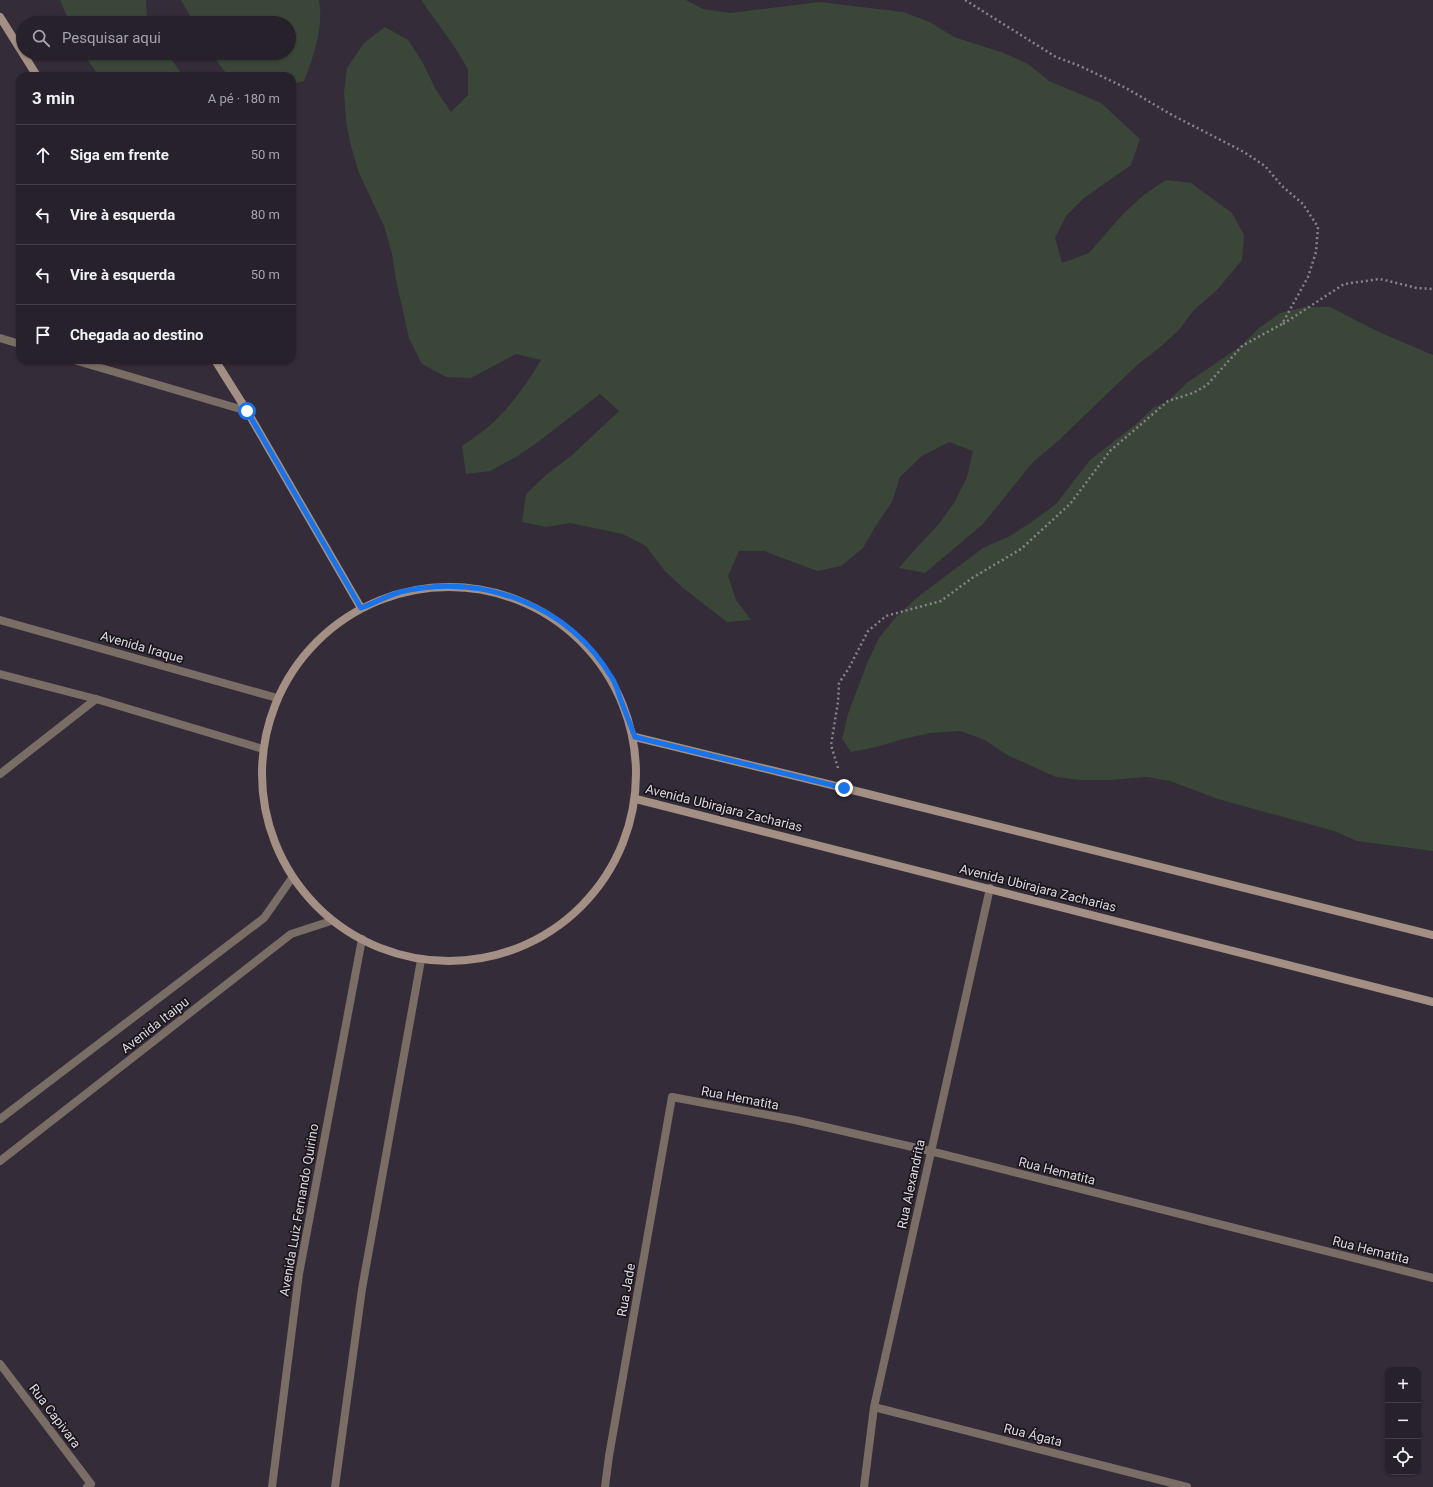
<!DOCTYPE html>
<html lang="pt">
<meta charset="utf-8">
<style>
body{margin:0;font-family:Roboto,sans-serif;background:#332e37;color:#f1f3f6}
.controls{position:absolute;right:12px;bottom:12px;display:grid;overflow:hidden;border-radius:8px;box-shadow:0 1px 3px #0004}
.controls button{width:36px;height:36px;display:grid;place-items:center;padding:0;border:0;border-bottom:1px solid #433e47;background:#27212b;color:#f1f3f6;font:20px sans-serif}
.stop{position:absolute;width:12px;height:12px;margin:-9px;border:3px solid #1a73e8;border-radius:50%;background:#fff}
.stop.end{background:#1a73e8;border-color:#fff;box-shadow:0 1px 4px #0008}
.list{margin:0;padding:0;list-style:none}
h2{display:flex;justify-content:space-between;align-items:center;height:52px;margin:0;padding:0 16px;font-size:17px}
h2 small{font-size:13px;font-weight:400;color:#a4a3a9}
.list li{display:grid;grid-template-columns:26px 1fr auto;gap:12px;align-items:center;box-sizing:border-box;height:60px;padding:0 16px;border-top:1px solid #433e47}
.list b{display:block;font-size:15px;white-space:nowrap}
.list em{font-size:13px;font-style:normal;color:#a4a3a9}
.icon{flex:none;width:22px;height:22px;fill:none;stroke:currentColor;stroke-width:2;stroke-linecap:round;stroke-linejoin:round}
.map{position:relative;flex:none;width:1433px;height:1487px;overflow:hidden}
.search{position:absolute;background:#27212b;box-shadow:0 1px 3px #0004;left:16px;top:16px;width:280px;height:44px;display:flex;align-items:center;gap:10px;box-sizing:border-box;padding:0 14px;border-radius:22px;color:#a4a3a9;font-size:15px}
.panel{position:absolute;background:#27212b;box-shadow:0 1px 3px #0004;left:16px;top:72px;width:280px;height:292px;border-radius:12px}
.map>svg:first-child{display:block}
.green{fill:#3a4637}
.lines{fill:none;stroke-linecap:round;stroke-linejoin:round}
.path{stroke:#89828d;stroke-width:2.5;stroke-dasharray:2 3;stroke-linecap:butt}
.minor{stroke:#7a6d65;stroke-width:8}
.tertiary{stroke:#7a6d65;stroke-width:8}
.secondary{stroke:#a38f83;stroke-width:8}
.route{stroke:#1a73e8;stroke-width:5}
.labels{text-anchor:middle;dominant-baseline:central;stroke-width:3.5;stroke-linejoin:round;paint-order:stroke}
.street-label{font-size:13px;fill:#ddd8e0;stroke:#1a161c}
</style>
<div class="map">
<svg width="1433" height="1487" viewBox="0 0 1433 1487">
<rect width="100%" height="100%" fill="#342c39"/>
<path class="green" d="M 60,0 L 146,0 L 147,20 L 149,23 L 70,23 Z
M 181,0 L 319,0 C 324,28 314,55 304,81 L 292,84 L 292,76 L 231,76 L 226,73 L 211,53 L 289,53 L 289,23 L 194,23 Z
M 421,0 L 686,0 L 703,9 L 730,13 L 820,2 L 903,12 L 930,22 L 954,37 L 1004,53 L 1028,64 L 1049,81 L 1101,103 L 1140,139 L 1131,165 L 1084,198 L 1066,216 L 1055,238 L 1062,263 L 1089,253 L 1123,214 L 1145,194 L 1166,180 L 1191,183 L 1232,213 L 1244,235 L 1242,260 L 1217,290 L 1193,311 L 1179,330 L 1159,348 L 1136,366 L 1058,441 L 1033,462 L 983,524 L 925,573 L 899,568 L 919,545 L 938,525 L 954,503 L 967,477 L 973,451 L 949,442 L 922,456 L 900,477 L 892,502 L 875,527 L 863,548 L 841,566 L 817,571 L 764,551 L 739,551 L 728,576 L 736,600 L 751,620 L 727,622 L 683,588 L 664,570 L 646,546 L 623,534 L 570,523 L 546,527 L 522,522 L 526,494 L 547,474 L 571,456 L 619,411 L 600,394 L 538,442 L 516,457 L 490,471 L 466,474 L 462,446 C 471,440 479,434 487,428 C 509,409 527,384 541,360 L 516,354 L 471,378 L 446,377 L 422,364 L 409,338 L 396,280 L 392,254 L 384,226 L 359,173 L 351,146 L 346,121 L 344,93 L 347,68 L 364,43 L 385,27 L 408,40 L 422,61 L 436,90 L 451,112 L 468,95 L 468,69 L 454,46 Z
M 83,53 L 167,53 L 183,76 L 99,76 Z
M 1305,307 L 1330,307 L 1381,333 L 1433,355 L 1433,851 L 1357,841 L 1334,831 L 1218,799 L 1170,781 L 1147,777 L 1108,780 L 1081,780 L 1056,777 L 1007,755 L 985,740 L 960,731 L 930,733 L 903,739 L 876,747 L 851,752 L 842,739 L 848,714 L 868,661 L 879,638 L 897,616 L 919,596 L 983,548 L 1010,536 L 1033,521 L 1056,504 L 1090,460 L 1135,425 L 1153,408 L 1168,401 L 1188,382 L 1241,346 L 1259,328 L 1280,313 Z"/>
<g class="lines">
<path class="path" d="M 1283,324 L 1344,284 L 1380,279 L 1417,288 L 1433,289
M 838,768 L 831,745 L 838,702 L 839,683 L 849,668 L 868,631 L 886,616 L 941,601 L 972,578 L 1021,549 L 1070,504 L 1110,451 L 1168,401 L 1193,393 L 1207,385 L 1242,346 L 1282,324 L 1308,277 L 1316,252 L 1318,227 L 1303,204 L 1282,186 L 1265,166 L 1244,152 L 1172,115 L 1126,88 L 1080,66 L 1056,57 L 965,0"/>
<path class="minor" d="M 0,338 L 20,344
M 74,360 L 247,411
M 0,774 L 96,699
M 0,1364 L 91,1484 L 87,1487
M 874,1407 L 1187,1487
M 605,1487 L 609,1456 L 672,1097 L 795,1120 L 930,1151 L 1433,1278
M 864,1487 L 874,1407 L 990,888"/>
<path class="tertiary" d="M 0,620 L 277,698
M 0,674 L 96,699 L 263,749
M 0,1119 L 264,918 L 292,878
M 0,1161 L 291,934 L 331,921
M 272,1487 L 299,1274 L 362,939
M 335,1487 L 362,1289 L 421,960"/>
<path class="secondary" d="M 0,17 L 37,76
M 215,360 L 247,411 L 361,608
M262 774a187 187 0 1 1 374 0a187 187 0 1 1-374 0Z
M 635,737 L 844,788 L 1433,935
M 636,799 L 1433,1002"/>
</g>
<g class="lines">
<path class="route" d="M 247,411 L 361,608 C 374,603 387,596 400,592 C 483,573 568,604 612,678 C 616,684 618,691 620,698 C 625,711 630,724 635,737 L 844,788"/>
</g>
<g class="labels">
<g class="street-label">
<text transform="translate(142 647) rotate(16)">Avenida Iraque</text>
<text transform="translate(724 808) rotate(14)">Avenida Ubirajara Zacharias</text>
<text transform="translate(1038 888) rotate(14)">Avenida Ubirajara Zacharias</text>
<text transform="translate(155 1025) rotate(-38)">Avenida Itaipu</text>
<text transform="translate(740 1098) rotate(11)">Rua Hematita</text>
<text transform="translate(1057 1171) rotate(14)">Rua Hematita</text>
<text transform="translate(911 1184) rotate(-78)">Rua Alexandrita</text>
<text transform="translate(299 1210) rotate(-80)">Avenida Luiz Fernando Quirino</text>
<text transform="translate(1371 1250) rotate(14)">Rua Hematita</text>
<text transform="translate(626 1290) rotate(-80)">Rua Jade</text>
<text transform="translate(55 1416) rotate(53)">Rua Capivara</text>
<text transform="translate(1033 1435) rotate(14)">Rua Ágata</text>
</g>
</g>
</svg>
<div class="controls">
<button>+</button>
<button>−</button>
<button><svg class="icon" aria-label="locate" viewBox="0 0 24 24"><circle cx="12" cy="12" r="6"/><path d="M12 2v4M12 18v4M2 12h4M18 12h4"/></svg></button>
</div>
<div class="stop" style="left:247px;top:411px"></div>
<div class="stop end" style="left:844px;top:788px"></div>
<div class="search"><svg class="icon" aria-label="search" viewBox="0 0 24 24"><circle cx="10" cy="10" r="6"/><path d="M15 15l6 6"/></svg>Pesquisar aqui</div>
<section class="panel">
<h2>3 min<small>A pé · 180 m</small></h2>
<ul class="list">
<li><svg class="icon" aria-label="ahead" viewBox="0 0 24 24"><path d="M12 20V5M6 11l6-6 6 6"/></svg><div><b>Siga em frente</b></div><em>50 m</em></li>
<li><svg class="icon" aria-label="left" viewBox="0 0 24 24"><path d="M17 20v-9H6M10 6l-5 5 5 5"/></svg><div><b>Vire à esquerda</b></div><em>80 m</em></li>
<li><svg class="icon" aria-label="left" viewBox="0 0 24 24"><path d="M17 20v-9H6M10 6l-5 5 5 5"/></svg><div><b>Vire à esquerda</b></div><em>50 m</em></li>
<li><svg class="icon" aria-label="arrive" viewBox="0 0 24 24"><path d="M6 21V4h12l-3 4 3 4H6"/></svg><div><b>Chegada ao destino</b></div></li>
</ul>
</section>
</div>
